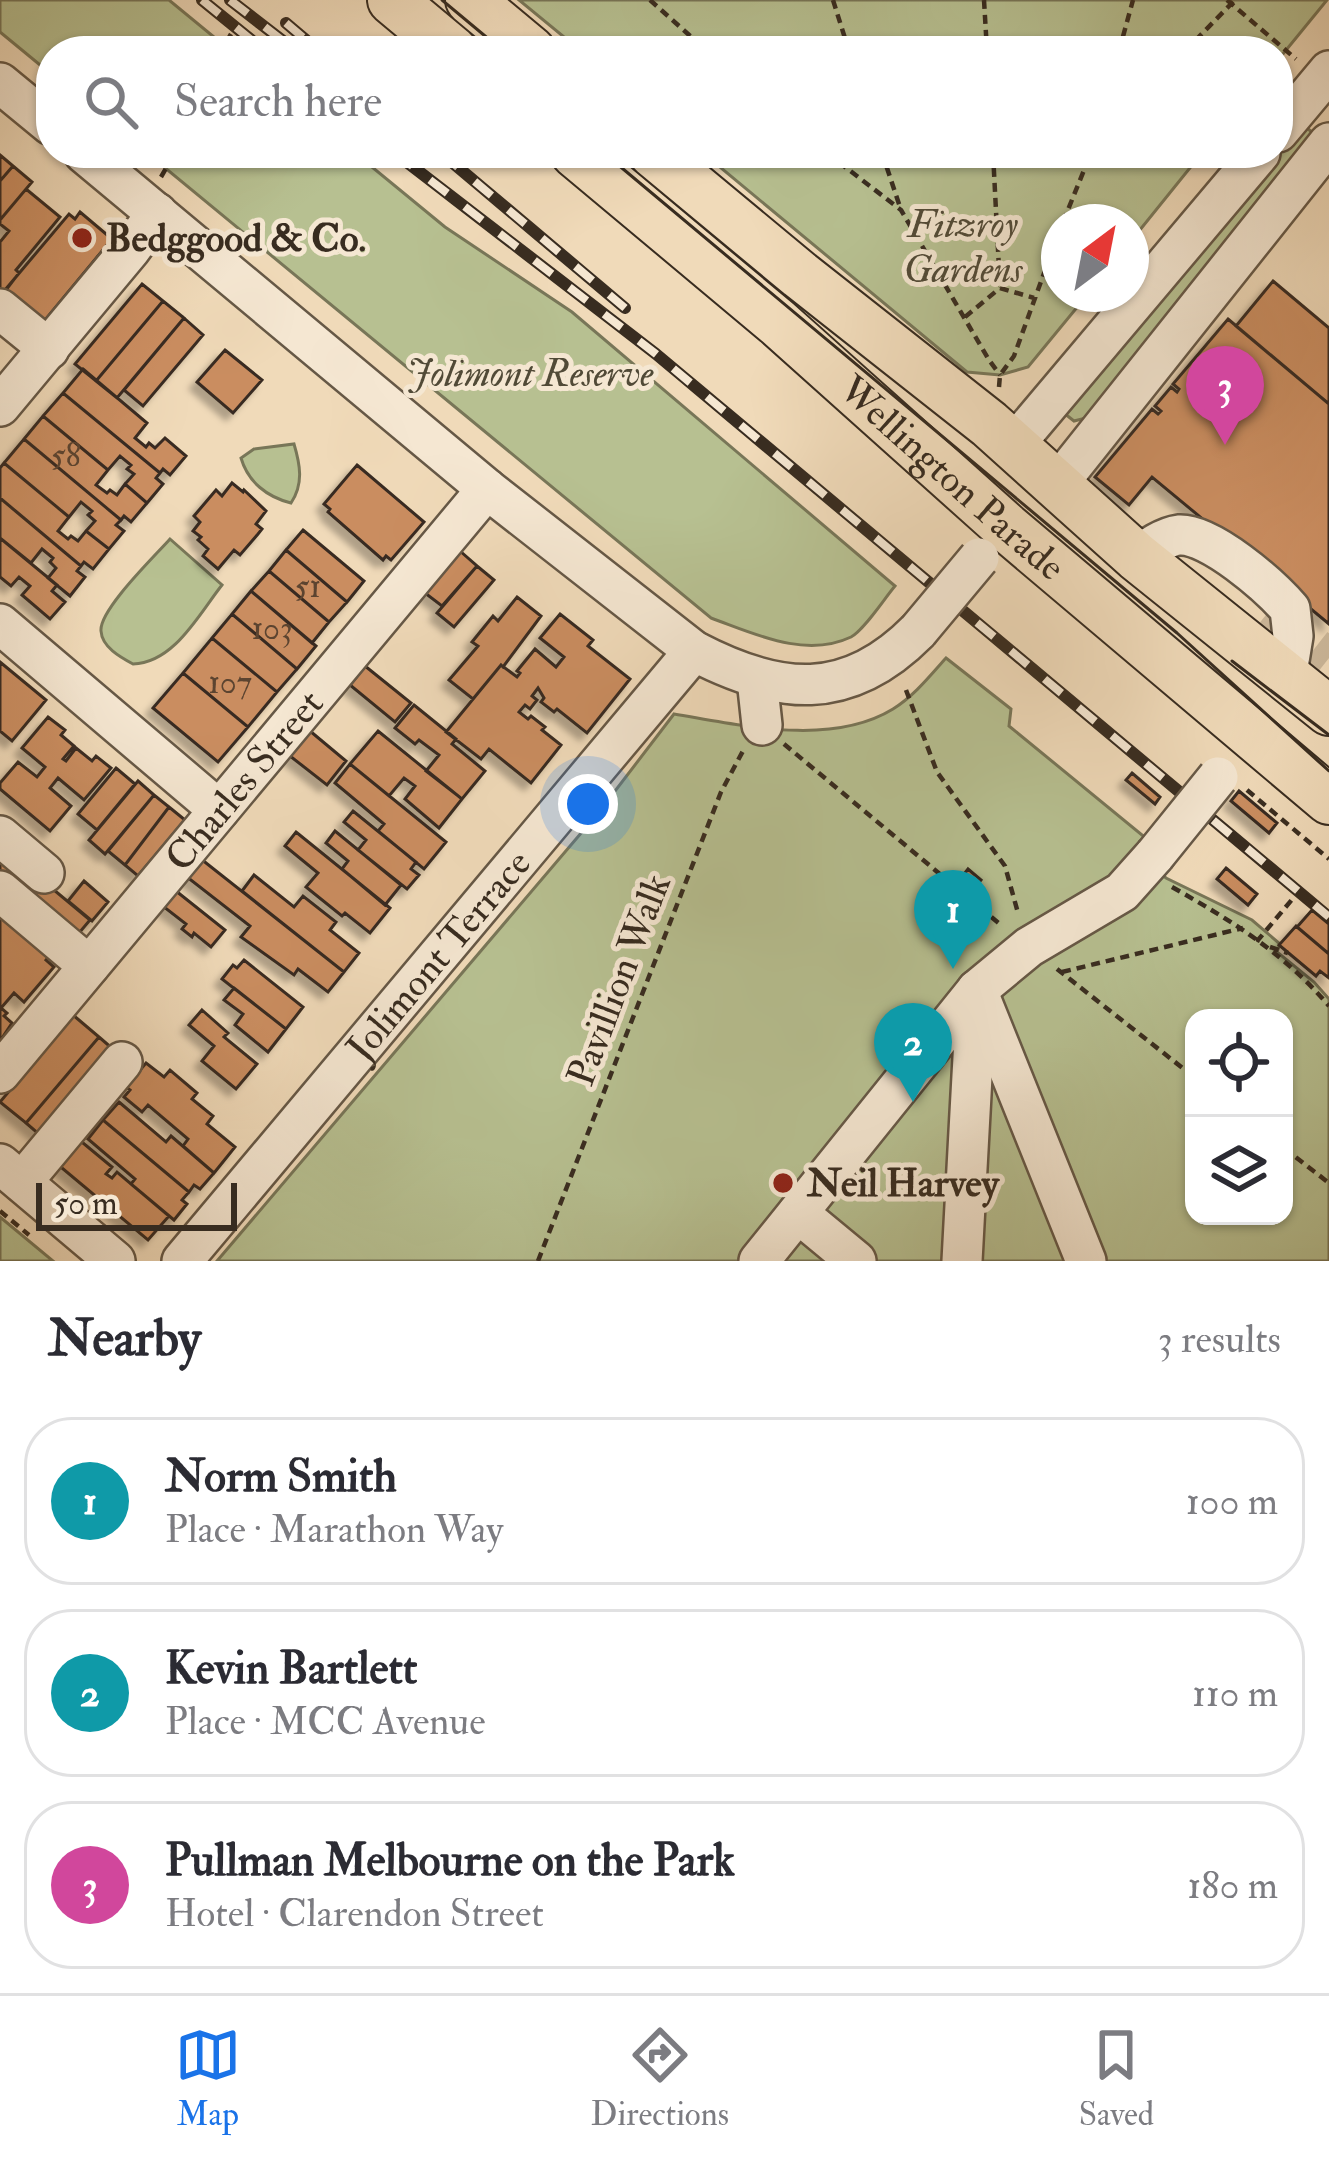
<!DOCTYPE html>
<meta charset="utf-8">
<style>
body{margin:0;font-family:"IM FELL Double Pica",serif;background:#f7f7f7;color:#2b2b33}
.controls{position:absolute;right:36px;bottom:36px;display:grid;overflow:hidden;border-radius:24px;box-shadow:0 3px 9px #0004}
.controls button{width:108px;height:108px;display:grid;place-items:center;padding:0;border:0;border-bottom:3px solid #e1e1e2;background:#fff;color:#2b2b33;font:60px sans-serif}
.compass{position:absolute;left:1041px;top:204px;width:108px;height:108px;border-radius:50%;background:#fff;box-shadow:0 3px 9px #0004;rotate:32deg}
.scale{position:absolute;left:36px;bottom:30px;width:201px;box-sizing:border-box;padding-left:12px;border:6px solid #382c20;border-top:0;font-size:33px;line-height:42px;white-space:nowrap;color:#382c20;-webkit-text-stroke:9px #f5e7d2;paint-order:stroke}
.you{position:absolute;left:588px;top:804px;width:42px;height:42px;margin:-30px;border:9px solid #fff;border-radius:50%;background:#1a73e8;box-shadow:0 0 0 18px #1a73e833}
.badge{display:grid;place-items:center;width:78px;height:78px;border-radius:50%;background:#1a73e8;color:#fff;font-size:39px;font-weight:700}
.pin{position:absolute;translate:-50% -99px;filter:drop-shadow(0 3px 6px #0008)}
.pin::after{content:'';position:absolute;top:63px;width:42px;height:36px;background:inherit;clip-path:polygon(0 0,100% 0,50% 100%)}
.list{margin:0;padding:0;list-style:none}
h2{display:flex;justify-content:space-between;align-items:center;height:156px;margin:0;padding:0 48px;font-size:51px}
h2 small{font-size:39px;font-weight:400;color:#7c7c81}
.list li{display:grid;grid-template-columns:78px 1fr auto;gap:36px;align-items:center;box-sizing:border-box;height:168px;margin:0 24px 24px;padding:0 24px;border:3px solid #e1e1e2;border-radius:48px}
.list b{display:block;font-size:45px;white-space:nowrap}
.list p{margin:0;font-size:39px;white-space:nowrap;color:#7c7c81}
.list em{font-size:39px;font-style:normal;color:#7c7c81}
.icon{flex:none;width:66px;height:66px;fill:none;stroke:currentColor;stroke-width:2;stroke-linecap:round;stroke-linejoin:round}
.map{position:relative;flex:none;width:1329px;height:1261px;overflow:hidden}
.search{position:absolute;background:#fff;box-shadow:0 3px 9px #0004;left:36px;right:36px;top:36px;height:132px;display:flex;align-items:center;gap:30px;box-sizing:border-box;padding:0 42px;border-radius:48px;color:#7c7c81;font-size:45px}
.sheet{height:732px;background:#fff}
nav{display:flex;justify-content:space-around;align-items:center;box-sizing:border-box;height:168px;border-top:3px solid #e1e1e2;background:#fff;font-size:33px;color:#7c7c81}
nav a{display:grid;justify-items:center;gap:6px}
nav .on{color:#1a73e8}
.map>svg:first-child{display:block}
.green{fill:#b7c091;stroke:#787658;stroke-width:3;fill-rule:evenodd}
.building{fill:#ca8d61;stroke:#382c20;stroke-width:3;filter:url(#shadow)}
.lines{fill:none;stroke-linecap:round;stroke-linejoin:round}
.minor-tunnel{stroke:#cbb79a;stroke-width:39;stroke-dasharray:39 20;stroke-linecap:butt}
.minor-casing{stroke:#665846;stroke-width:44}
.major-casing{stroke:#382c20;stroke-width:52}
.path{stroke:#382c20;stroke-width:4.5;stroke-dasharray:9 6;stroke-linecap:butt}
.minor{stroke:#f5e7d2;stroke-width:39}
.major{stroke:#f0dab9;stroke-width:48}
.tram{stroke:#382c20;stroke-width:3}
.rail-casing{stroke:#382c20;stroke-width:12}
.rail{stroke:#f5e7d2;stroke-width:8;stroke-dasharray:22;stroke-linecap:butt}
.minor-bridge-casing{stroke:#665846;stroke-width:44;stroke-linecap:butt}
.minor-bridge{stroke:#f5e7d2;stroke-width:39}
.poi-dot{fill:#8f2418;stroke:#f5e7d2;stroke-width:4.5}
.labels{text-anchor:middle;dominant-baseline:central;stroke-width:10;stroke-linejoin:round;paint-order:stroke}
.number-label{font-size:33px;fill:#5c4430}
.park-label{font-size:39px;font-style:italic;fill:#514a37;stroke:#f5e7d2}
.poi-label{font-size:39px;font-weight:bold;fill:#382c20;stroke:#f5e7d2;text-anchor:start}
.street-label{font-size:39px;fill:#382c20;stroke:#f5e7d2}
</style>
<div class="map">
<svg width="1329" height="1261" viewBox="0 0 1329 1261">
<defs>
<filter id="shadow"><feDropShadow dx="-7" dy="7" stdDeviation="3" flood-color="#0004"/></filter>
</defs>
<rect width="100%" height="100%" fill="#f0dab9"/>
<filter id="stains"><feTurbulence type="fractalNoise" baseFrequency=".00167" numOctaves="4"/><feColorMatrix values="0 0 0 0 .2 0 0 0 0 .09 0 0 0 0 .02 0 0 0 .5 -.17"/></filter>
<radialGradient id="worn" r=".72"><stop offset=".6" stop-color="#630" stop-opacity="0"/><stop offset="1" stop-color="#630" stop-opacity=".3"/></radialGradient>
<path class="green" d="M 0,0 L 169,0 L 231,51 L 51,51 L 51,74 L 0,32 Z
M 519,0 L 1327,0 L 1278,60 L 1278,51 L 581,51 Z
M 1299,121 L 1314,134 L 1086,418 L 1074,421 L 1060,410 L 1278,140 Z
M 147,153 L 355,153 L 445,227 L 572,312 L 895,586 C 884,599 864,630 851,637 C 805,659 753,633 711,618 Z
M 703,153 L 1202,153 L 1131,241 L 1131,222 L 1059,222 L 1059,294 L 1088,294 L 1028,367 L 1000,375 L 967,372 Z
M 294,444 C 300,464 304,484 291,503 C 267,497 248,482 241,458 L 254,449 Z
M 170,539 L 222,585 C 199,614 174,663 133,664 C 120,657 102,647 101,631 C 99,610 155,556 170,539 Z
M 946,658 L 1011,709 L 1009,726 L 1153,844 L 1142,858 L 1166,878 L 1252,920 L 1280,944 L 1277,952 L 1314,982 L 1329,999 L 1329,1261 L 217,1261 L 599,812 L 674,714 C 740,725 831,747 893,709 C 914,696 929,677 946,658 ZM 1194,1018 L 1284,1018 L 1284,1216 L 1194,1216 Z
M 0,1217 L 53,1261 L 0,1261 Z"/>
<path class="building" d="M 0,155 L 13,166 L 0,181 Z
M 13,166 L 32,182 L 0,220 L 0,181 Z
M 26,189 L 60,217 L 16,270 L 19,273 L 3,294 L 0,291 L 0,242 L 9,231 L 0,224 L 0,220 Z
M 80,212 L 112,239 L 41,325 L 5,290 L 69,214 L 75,219 Z
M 1273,281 L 1329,328 L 1329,404 L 1236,326 Z
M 142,284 L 163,301 L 96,381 L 75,364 Z
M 163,301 L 184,318 L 117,398 L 96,381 Z
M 184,318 L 203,335 L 143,406 L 124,390 Z
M 1228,319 L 1329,404 L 1329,624 L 1152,477 L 1129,505 L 1095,477 L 1152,409 L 1158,414 L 1161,411 L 1155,406 L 1171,387 L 1177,392 L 1179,389 L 1173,384 Z
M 225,350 L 262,380 L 233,413 L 197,382 Z
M 83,369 L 147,423 L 135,438 L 146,447 L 149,443 L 155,448 L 165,438 L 186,456 L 170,475 L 163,469 L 160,473 L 63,393 Z
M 63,393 L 160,473 L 156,478 L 163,484 L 147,503 L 125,484 L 134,474 L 127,469 L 131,465 L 120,456 L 108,470 L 43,416 Z
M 43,416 L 108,470 L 96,485 L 107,493 L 110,490 L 117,495 L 125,484 L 147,503 L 131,522 L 124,516 L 121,520 L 24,439 Z
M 24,439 L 121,520 L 116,525 L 124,531 L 109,549 L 86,531 L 95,521 L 88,515 L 92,511 L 81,502 L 69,517 L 4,463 Z
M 4,463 L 69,517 L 58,531 L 68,539 L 71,536 L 78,541 L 86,531 L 109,549 L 93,569 L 84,562 L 81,566 L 0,498 L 0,468 Z
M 357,465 L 424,522 L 391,560 L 386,556 L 383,560 L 328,512 L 330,509 L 324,504 Z
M 232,483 L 243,492 L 244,490 L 266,511 L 256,524 L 262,529 L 258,534 L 240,555 L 234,550 L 218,569 L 203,556 L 208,549 L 198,540 L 201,537 L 193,531 L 200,522 L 194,516 L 216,490 L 222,496 Z
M 0,498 L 81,566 L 77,571 L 85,577 L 70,596 L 48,578 L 56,568 L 50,562 L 53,558 L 42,549 L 31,563 L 0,538 Z
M 303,530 L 364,581 L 347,602 L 286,550 Z
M 0,538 L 57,585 L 52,591 L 65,602 L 50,619 L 22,595 L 30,586 L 19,577 L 11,586 L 0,577 Z
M 286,550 L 347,602 L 329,622 L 269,571 Z
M 460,551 L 477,566 L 442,606 L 425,593 Z
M 477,566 L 494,580 L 454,627 L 437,613 Z
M 269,571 L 329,622 L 312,643 L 251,591 Z
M 251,591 L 316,646 L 297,669 L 232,614 Z
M 517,597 L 541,616 L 503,667 L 501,665 L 473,699 L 449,680 L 478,646 L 472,642 L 493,616 L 498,621 Z
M 232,614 L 297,669 L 277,692 L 212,638 Z
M 560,614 L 593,640 L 588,646 L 630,679 L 587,733 L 557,709 L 554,712 L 541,702 L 544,698 L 538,688 L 532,696 L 537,700 L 530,709 L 525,705 L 519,712 L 528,719 L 531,716 L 545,727 L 542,730 L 561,745 L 531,783 L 489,749 L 481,759 L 446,732 L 501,665 L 517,677 L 520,673 L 517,671 L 535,649 L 556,667 L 564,657 L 540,638 Z
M 212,638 L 277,692 L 248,727 L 183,673 Z
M 0,662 L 46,700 L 12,741 L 0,731 Z
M 365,666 L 411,703 L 395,722 L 350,685 Z
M 183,673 L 248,727 L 218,762 L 153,708 Z
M 414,705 L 456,739 L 452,744 L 485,771 L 462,799 L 426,771 L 439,755 L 419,740 L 415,744 L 395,728 Z
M 48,717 L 65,730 L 61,735 L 74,746 L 63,759 L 66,761 L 76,748 L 92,761 L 96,756 L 111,768 L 84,800 L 58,778 L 50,788 L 71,806 L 50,831 L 0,789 L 0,783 L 18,762 L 37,777 L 45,767 L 22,748 Z
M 310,731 L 346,761 L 327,785 L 290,756 Z
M 378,731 L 462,799 L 439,828 L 405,799 L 415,786 L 404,778 L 389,796 L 350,764 Z
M 350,764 L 446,842 L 424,869 L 378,831 L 384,824 L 335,783 Z
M 116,768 L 135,784 L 97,830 L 78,814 Z
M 1132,773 L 1160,797 L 1155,804 L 1126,780 Z
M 138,781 L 154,795 L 105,854 L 89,840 Z
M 1239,791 L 1277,823 L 1269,833 L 1231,801 Z
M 154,795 L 169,807 L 125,865 L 108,851 Z
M 169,807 L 185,820 L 138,876 L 125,865 Z
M 353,811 L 416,862 L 411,869 L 419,875 L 407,889 L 358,850 L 366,840 L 344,822 Z
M 335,831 L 401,885 L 385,905 L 342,869 L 348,861 L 326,843 Z
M 296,832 L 390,908 L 370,933 L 345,913 L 342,916 L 306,887 L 318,873 L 285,846 Z
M 0,845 L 90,920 L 74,939 L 0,877 Z
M 201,859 L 344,972 L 328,992 L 298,969 L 294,975 L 241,937 L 250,926 L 187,877 Z
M 1226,868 L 1257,894 L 1248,905 L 1217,879 Z
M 968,869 L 981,880 L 958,909 L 945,899 Z
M 254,875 L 294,907 L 303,896 L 336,922 L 330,930 L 359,953 L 344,972 L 242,891 Z
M 84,881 L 108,902 L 92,921 L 68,901 Z
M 176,891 L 225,930 L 211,947 L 194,933 L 192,937 L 182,929 L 186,924 L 164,907 Z
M 0,895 L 59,944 L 46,960 L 54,967 L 24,1002 L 14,993 L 1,1008 L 7,1013 L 4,1016 L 12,1023 L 0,1041 Z
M 1312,910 L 1329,924 L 1329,954 L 1297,927 Z
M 1296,926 L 1329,954 L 1329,978 L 1320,971 L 1316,976 L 1279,945 Z
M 244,960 L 303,1007 L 286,1029 L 222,979 L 233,965 L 237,968 Z
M 234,988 L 286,1029 L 268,1052 L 235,1025 L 243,1014 L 224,1000 Z
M 202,1010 L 228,1033 L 224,1037 L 257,1064 L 236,1089 L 202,1061 L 214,1046 L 189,1025 Z
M 73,1015 L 99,1037 L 26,1123 L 0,1102 Z
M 99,1037 L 121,1056 L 48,1142 L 26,1123 Z
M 146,1063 L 164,1077 L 170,1070 L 197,1093 L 192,1099 L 213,1116 L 207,1124 L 235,1147 L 214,1173 L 183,1146 L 188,1139 L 148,1105 L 142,1112 L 124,1097 L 130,1090 L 126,1087 Z
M 119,1102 L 166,1142 L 171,1136 L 214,1173 L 200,1189 L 194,1185 L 189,1192 L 103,1120 Z
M 103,1120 L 189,1192 L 182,1200 L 187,1204 L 174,1220 L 131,1184 L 135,1179 L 88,1139 Z
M 71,1133 L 112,1167 L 106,1174 L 112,1178 L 117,1172 L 169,1216 L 148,1240 L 50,1158 Z"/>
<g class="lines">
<path class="minor-tunnel" d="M 1269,611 L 1329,658"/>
<g class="minor-casing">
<g id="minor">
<path d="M 0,83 L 51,125"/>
<path d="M 1278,132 L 1329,71"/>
<path d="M 84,153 L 487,489 L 694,651 C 778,695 847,703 918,631"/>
<path d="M 0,309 L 49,349"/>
<path d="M 0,406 L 130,250 L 157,213"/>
<path d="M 1013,446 L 1260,153"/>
<path d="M 1056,486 L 1329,143"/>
<path d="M 1137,557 C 1149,548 1164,537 1179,535 C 1210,533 1270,586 1290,609 L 1293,636 L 1286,679"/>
<path d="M 0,624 L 219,810"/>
<path d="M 757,679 L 762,725"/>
<path d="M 0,836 L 44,873"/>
<path d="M 0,891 L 89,966"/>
<path d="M 977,990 L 1086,1261"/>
<path id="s1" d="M 0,1073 L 487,489"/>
<path d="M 0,1164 L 115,1261"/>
<path d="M 22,1182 L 122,1062"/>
<path d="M 798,1213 L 856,1261"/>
<path id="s2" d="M 182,1261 L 694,651"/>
<path d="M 759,1261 L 977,990 L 1029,947 L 1122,892 L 1155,855"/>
<path d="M 962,1261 L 976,1002"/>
</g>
</g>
<g class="major-casing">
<g id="major">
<path d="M 392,0 L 453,51"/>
<path d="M 470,0 L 531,51"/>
<path id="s3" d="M 575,153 L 777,322 L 1006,527 L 1329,800"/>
<path d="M 653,153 L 800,275 L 989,424 L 1137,557 L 1329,711"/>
</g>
</g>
<path class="path" d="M 650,0 L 707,51
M 833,0 L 849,51
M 984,0 L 987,51
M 1227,0 L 1296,59
M 221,51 L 231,34
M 1119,51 L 1133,0
M 1185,51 L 1235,0
M 827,153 L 901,210 L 989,360 L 1000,375
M 882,153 L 901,210
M 993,153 L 1000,288
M 161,177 L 175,153
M 1063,222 L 1091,153
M 1000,288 L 1034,298
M 965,317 L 1000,288
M 999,387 L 1000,375 L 1014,356 L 1059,232
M 906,690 L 937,772 L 1005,866 L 1018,913
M 784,744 L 1001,925
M 1247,790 L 1329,859
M 1172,887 C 1232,921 1284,953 1329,1006
M 1260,941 L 1258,940 L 1295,896
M 1270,947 L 1288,953
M 1057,969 L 1194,1077
M 1062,972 L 1243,928
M 1284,1148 L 1329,1183
M 0,1211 L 29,1235
M 538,1261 L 721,792 L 744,749"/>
<use href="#minor" class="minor"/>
<use href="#major" class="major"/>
<path class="tram" d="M 442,0 L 503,51
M 604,153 L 1177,633 L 1329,771
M 1232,661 L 1329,735"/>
<g class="rail-casing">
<path id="rail" d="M 202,0 L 265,51
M 230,0 L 296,51
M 286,23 L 319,51
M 395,153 L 656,354 L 1329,917
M 441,153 L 625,308"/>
</g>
<use href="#rail" class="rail"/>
<g class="minor-bridge-casing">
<path id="minor-bridge" d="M 918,631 L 979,558
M 1155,855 L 1218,777"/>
</g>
<use href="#minor-bridge" class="minor-bridge"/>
</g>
<g class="poi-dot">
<circle cx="82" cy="238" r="12"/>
<circle cx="783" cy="1183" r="12"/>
</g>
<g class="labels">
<g class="number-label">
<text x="66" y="455">58</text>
<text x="308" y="586">51</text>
<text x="272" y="628">103</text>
<text x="230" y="682">107</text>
</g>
<g class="park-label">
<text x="963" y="224">Fitzroy<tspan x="963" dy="45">Gardens</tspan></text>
<text x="530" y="373">Jolimont Reserve</text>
</g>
<g class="poi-label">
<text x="106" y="238">Bedggood &amp; Co.</text>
<text x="807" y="1183">Neil Harvey</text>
</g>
<g class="street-label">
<text stroke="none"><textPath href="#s3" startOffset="498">Wellington Parade</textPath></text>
<text stroke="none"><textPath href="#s1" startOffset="381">Charles Street</textPath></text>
<text stroke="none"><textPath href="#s2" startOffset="399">Jolimont Terrace</textPath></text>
<text transform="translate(619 980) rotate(-69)">Pavillion Walk</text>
</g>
</g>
<rect width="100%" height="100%" filter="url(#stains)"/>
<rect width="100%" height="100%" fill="url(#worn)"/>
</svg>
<div class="controls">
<button><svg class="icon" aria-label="locate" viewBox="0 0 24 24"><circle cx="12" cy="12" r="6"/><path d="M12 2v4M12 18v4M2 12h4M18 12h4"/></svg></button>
<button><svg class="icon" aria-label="layers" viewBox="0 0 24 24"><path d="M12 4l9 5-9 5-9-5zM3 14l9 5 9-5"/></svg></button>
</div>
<svg class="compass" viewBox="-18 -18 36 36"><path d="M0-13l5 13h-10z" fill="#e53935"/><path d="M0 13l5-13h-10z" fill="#7c7c81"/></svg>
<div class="scale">50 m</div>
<div class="you"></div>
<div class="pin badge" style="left:953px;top:969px;background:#0f9aa8">1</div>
<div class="pin badge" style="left:913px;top:1102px;background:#0f9aa8">2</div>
<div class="pin badge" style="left:1225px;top:445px;background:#d1479c">3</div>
<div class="search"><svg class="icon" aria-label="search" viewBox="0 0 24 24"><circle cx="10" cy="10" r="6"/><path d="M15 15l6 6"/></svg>Search here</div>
</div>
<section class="sheet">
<h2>Nearby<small>3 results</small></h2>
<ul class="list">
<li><span class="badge" style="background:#0f9aa8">1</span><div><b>Norm Smith</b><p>Place · Marathon Way</p></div><em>100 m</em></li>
<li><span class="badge" style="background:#0f9aa8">2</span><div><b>Kevin Bartlett</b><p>Place · MCC Avenue</p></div><em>110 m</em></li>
<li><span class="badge" style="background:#d1479c">3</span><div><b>Pullman Melbourne on the Park</b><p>Hotel · Clarendon Street</p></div><em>180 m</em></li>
</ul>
</section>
<nav>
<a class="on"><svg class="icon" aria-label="map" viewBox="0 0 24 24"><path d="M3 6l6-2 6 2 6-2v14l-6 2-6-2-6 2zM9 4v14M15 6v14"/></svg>Map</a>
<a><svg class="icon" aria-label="directions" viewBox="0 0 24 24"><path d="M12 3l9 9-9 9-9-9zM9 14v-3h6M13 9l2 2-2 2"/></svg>Directions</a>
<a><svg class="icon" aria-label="saved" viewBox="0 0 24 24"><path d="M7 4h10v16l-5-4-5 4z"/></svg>Saved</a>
</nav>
